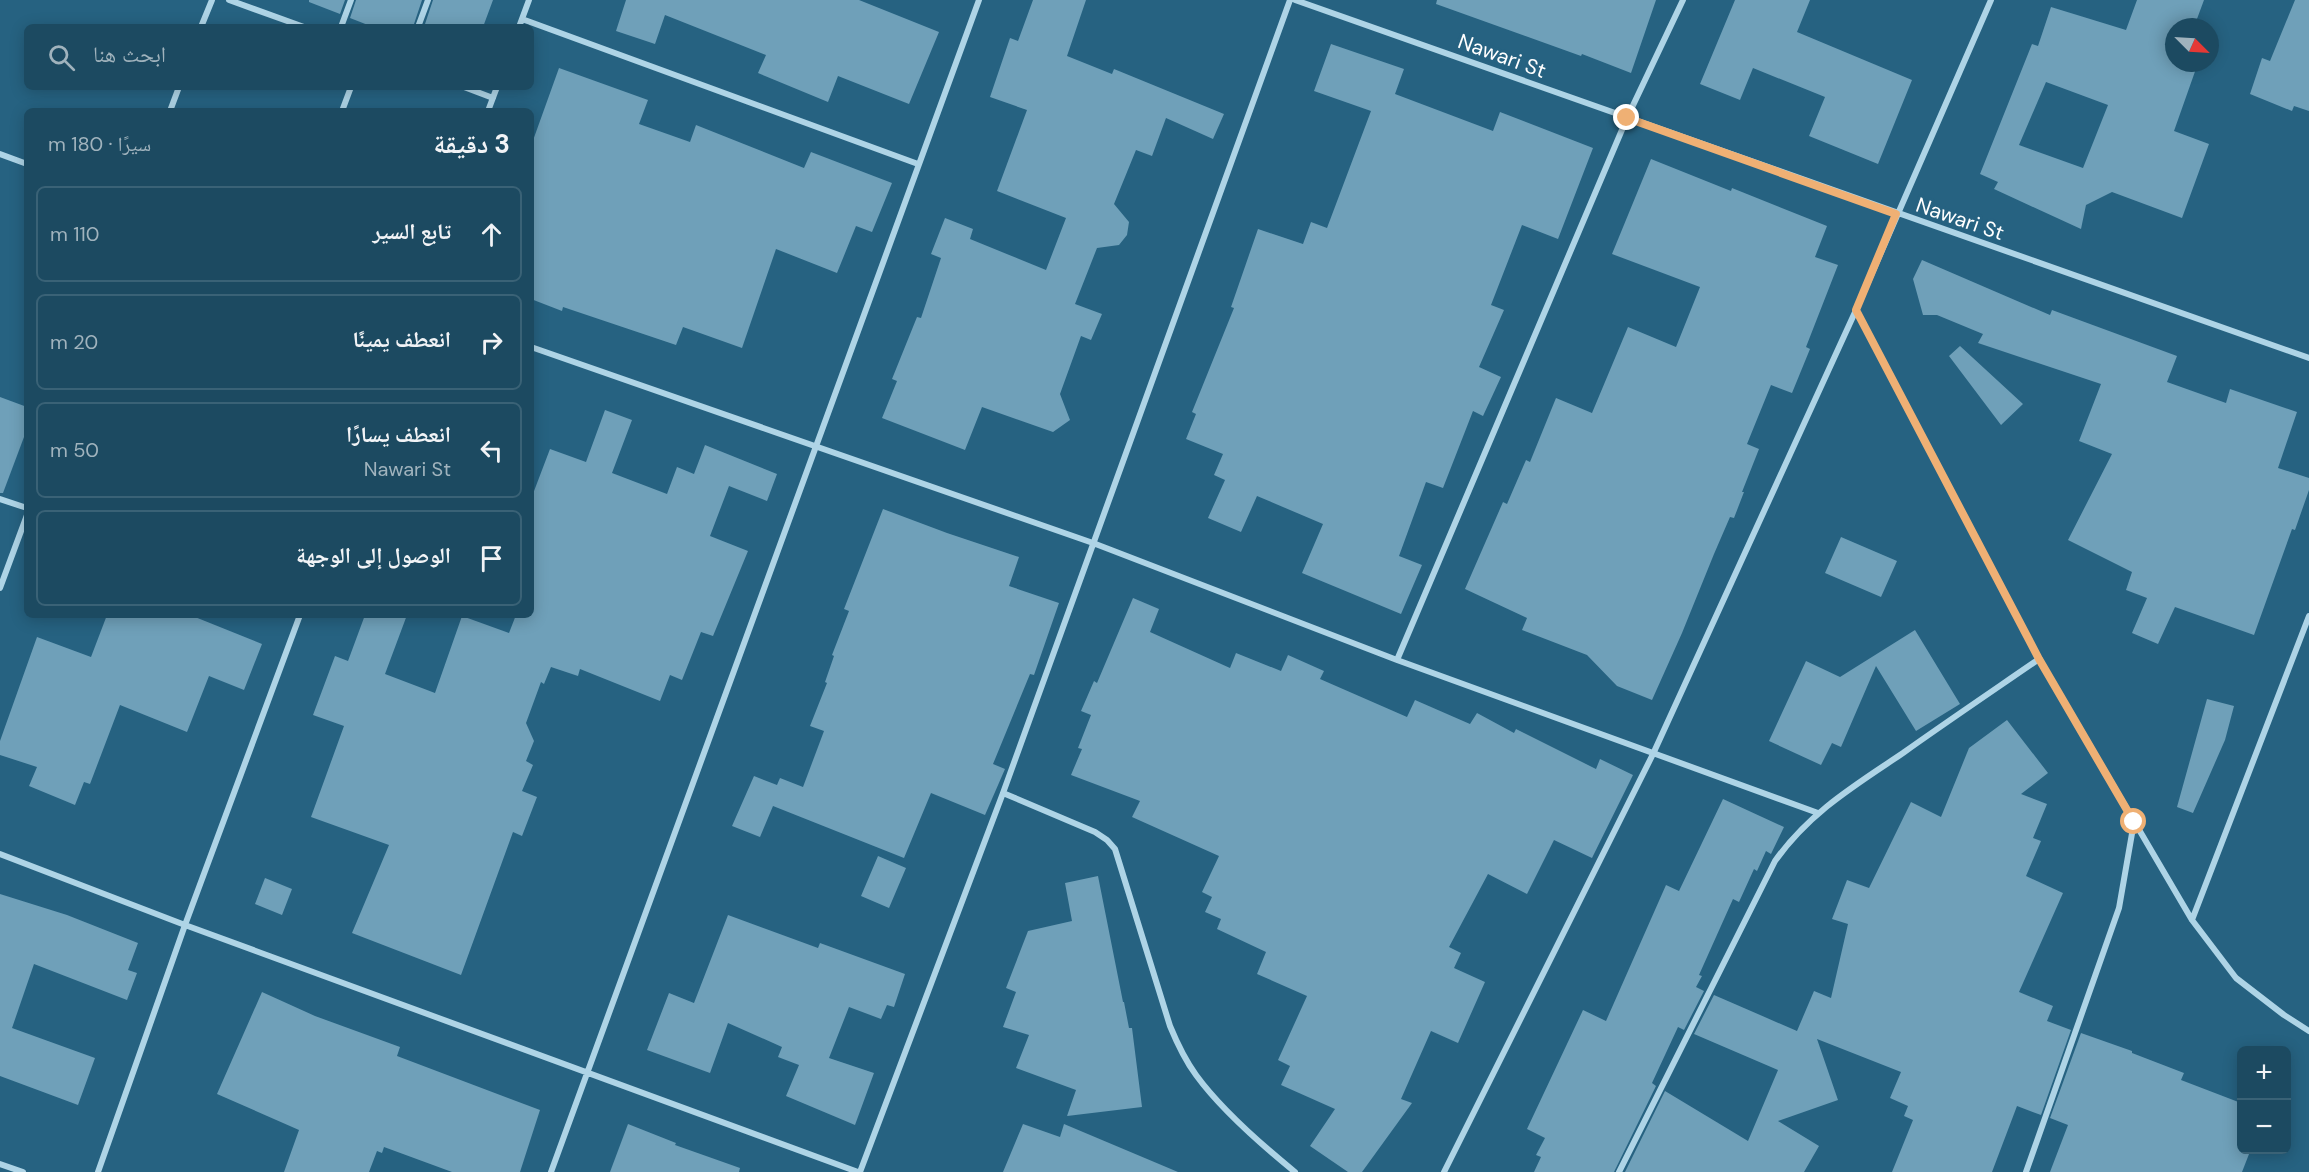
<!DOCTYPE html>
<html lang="ar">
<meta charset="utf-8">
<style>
body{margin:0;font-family:"DM Sans","Noto Naskh Arabic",sans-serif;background:#29546a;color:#f1f3f6;direction:rtl}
.controls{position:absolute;right:18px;bottom:18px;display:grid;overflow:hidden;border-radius:9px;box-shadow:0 3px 15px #0003}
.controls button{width:54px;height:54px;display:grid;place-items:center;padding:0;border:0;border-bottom:2px solid #3a6276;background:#1c4a61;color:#f1f3f6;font:30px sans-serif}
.compass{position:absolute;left:2165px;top:18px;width:54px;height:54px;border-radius:50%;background:#1c4a61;box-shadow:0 3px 15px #0003;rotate:114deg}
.stop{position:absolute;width:18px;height:18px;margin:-14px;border:4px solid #efb074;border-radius:50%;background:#fff}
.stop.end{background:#efb074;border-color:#fff;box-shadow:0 2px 6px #0008}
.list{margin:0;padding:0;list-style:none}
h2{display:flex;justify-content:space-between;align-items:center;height:78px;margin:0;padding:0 24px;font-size:26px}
h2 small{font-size:20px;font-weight:400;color:#a0b3bd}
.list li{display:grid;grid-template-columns:39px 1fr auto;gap:18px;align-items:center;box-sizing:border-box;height:96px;margin:0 12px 12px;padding:0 12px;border:2px solid #3a6276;border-radius:9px}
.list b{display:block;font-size:22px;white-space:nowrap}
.list p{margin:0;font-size:20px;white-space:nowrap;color:#a0b3bd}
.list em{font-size:20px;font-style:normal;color:#a0b3bd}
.icon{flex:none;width:33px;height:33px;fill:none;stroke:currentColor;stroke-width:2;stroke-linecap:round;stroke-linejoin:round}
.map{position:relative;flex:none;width:2309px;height:1172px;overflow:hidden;direction:ltr}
.search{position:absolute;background:#1c4a61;box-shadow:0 3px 15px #0003;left:24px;top:24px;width:510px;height:66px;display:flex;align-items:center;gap:15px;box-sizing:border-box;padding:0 21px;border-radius:9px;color:#a0b3bd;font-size:22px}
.panel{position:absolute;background:#1c4a61;box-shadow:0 3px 15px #0003;left:24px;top:108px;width:510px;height:510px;border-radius:9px;direction:rtl}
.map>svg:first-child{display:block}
.building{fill:#6fa0b9;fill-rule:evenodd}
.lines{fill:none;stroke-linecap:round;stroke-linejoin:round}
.street{stroke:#aed4e6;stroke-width:6}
.route{stroke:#efb074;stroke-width:8}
.labels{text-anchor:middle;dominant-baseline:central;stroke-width:6;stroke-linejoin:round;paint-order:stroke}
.street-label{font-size:21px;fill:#fff;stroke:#266281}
</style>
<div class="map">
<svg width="2309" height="1172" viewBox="0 0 2309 1172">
<rect width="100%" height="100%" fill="#266281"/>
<path class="building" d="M 309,0 L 345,0 L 340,14 L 309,2 Z
M 356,0 L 422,0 L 413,27 L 373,27 L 350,18 Z
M 433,0 L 493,0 L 483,27 L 424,27 Z
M 626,0 L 859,0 L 939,32 L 909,104 L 838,76 L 828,102 L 758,73 L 766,55 L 665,15 L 655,44 L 616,31 Z
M 1033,0 L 1086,0 L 1067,56 L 1112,74 L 1114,69 L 1224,114 L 1213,139 L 1166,118 L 1152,156 L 1136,150 L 1114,204 L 1129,222 L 1127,235 L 1119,245 L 1097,248 L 1075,304 L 1102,314 L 1091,340 L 1081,336 L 1060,394 L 1070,420 L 1053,432 L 982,407 L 965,450 L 882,418 L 897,381 L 892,379 L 917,317 L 921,318 L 941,258 L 931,254 L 945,218 L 973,229 L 970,239 L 1046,270 L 1066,218 L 997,191 L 1027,110 L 990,97 L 1010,38 L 1018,41 Z
M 1437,0 L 1656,0 L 1631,73 L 1582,54 L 1581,56 L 1436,4 Z
M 1735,0 L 1810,0 L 1797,32 L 1912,80 L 1878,164 L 1809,136 L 1825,97 L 1753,68 L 1740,100 L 1700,84 Z
M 2137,0 L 2204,0 L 2194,27 L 2174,27 L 2174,63 L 2198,63 L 2174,131 L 2209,144 L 2182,218 L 2112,192 L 2086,205 L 2081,229 L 1994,189 L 1998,182 L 1980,174 L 2032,44 L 2038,46 L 2051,7 L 2126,30 ZM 2046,82 L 2108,105 L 2083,168 L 2019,145 Z
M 2295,0 L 2309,0 L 2309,111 L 2294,106 L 2292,111 L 2250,94 L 2262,58 L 2270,61 Z
M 1331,44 L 1404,69 L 1395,94 L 1493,131 L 1500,112 L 1593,148 L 1558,239 L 1522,225 L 1491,305 L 1504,310 L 1479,367 L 1501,377 L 1483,416 L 1473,411 L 1443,488 L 1426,482 L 1399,556 L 1422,565 L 1401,614 L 1302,573 L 1323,524 L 1257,496 L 1241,532 L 1208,518 L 1225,480 L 1214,475 L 1223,454 L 1186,439 L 1196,414 L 1192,412 L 1234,308 L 1231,307 L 1258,229 L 1303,244 L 1311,222 L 1327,228 L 1371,111 L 1314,91 Z
M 559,68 L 648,100 L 639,124 L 690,142 L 696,125 L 804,168 L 811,152 L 892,183 L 872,232 L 856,226 L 837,273 L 776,249 L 742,348 L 683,327 L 676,345 L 563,307 L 562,311 L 531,299 L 531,146 Z
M 1651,159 L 1731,191 L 1732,188 L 1827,226 L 1815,257 L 1838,265 L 1806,347 L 1810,349 L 1792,393 L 1771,385 L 1747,444 L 1759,449 L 1742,492 L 1744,492 L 1734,518 L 1730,517 L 1714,554 L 1682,633 L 1652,700 L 1617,686 L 1587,655 L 1522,630 L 1527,618 L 1465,589 L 1503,502 L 1507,504 L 1526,460 L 1530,462 L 1556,398 L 1592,413 L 1628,327 L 1676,347 L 1700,287 L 1612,254 Z
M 1922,260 L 2050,315 L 2052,310 L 2177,356 L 2167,382 L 2226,403 L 2230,389 L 2297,412 L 2278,468 L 2309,478 L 2309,490 L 2295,530 L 2292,529 L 2254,635 L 2175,607 L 2158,644 L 2132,633 L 2147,598 L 2126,590 L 2132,572 L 2068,540 L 2112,454 L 2079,441 L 2101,384 L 1978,343 L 1983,334 L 1937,315 L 1923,315 L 1913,279 Z
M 1960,346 L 2023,404 L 2001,425 L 1949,356 Z
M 0,397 L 27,407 L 27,429 L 3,493 L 0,493 Z
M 605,410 L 632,420 L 612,473 L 667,494 L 677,467 L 694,474 L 705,445 L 777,474 L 767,501 L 729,486 L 710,536 L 748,551 L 713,636 L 701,632 L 682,680 L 670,675 L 660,701 L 580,669 L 578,676 L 551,667 L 544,684 L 541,682 L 526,723 L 534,741 L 526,761 L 533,765 L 522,791 L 537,797 L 522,836 L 513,832 L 461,975 L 352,933 L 389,845 L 311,817 L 344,726 L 313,715 L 335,656 L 348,661 L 365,615 L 407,615 L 385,674 L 435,693 L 462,616 L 509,633 L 516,615 L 531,615 L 531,499 L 550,449 L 586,462 Z
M 883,509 L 947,533 L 1019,557 L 1009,586 L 1059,603 L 1034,675 L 1030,674 L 993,764 L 1005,769 L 985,815 L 931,793 L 904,858 L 773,806 L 760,837 L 732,826 L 754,776 L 777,785 L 780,778 L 803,787 L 824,731 L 810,726 L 827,683 L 825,682 L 834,656 L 832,655 L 849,611 L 844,609 Z
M 1841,537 L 1897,561 L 1881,597 L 1825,573 Z
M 1133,598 L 1159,609 L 1150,632 L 1230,668 L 1236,653 L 1281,671 L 1288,655 L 1324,671 L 1320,679 L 1407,717 L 1415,700 L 1470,724 L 1477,713 L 1514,733 L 1516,729 L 1596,769 L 1600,759 L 1633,775 L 1592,858 L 1554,840 L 1527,894 L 1488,874 L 1449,947 L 1461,953 L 1454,968 L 1485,982 L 1458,1043 L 1431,1031 L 1401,1099 L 1412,1103 L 1362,1172 L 1348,1172 L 1310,1146 L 1335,1109 L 1281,1085 L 1290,1066 L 1278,1060 L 1307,996 L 1257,974 L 1266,952 L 1217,929 L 1221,919 L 1205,912 L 1212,897 L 1202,892 L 1219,856 L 1132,817 L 1140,801 L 1071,775 L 1082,749 L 1078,748 L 1091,715 L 1081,711 L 1094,681 L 1097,683 Z
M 107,615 L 190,615 L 262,644 L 244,690 L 209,676 L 187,732 L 120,705 L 90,784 L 84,782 L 75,805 L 29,786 L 37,767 L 0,755 L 0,741 L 37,637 L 91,657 Z
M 1915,630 L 1960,704 L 1916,731 L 1876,666 L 1841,747 L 1832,743 L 1821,765 L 1769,741 L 1806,661 L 1840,677 Z
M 2207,699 L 2234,706 L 2225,740 L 2193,813 L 2177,807 Z
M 2007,720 L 2048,773 L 2021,794 L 2047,804 L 2033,838 L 2041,841 L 2026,876 L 2063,893 L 2019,992 L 2053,1006 L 2047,1021 L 2071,1030 L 2041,1115 L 2017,1106 L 1992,1172 L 1892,1172 L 1913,1120 L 1904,1116 L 1908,1106 L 1890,1098 L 1901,1072 L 1817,1039 L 1838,1100 L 1778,1121 L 1819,1146 L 1804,1172 L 1625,1172 L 1665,1091 L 1748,1141 L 1778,1070 L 1694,1034 L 1714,995 L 1797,1031 L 1814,991 L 1831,998 L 1848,924 L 1832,919 L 1847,880 L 1869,888 L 1911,802 L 1941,817 L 1969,748 Z
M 1723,799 L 1784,827 L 1771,854 L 1766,851 L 1757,871 L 1754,869 L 1739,902 L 1733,899 L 1699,975 L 1702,976 L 1696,987 L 1704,991 L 1684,1030 L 1678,1027 L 1652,1083 L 1656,1086 L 1614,1172 L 1534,1172 L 1541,1157 L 1536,1155 L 1545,1138 L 1527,1129 L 1583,1010 L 1606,1021 L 1666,885 L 1679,891 Z
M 878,856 L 906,868 L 889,908 L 861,896 Z
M 1098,876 L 1123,1002 L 1124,1002 L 1129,1028 L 1132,1028 L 1142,1107 L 1067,1116 L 1076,1090 L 1016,1068 L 1029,1035 L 1003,1027 L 1016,992 L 1006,988 L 1028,931 L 1072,921 L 1065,883 Z
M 265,878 L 292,889 L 282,915 L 255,904 Z
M 0,894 L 67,915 L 138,943 L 128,970 L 137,973 L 127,1000 L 34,964 L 12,1028 L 95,1058 L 78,1105 L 0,1076 Z
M 728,915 L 818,948 L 820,943 L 905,974 L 894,1007 L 887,1005 L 881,1019 L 849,1007 L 829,1058 L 874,1073 L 855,1125 L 786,1096 L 799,1065 L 778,1057 L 782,1047 L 728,1023 L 710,1073 L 647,1050 L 669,993 L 694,1003 Z
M 262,992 L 315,1016 L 400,1047 L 397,1056 L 540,1110 L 520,1172 L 452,1172 L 384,1147 L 382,1153 L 377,1151 L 369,1172 L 284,1172 L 299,1130 L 217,1094 Z
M 2081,1033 L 2132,1051 L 2132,1053 L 2184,1073 L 2181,1080 L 2241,1103 L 2241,1149 L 2251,1149 L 2242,1172 L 2050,1172 L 2068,1125 L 2050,1118 Z
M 628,1124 L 676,1143 L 675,1145 L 740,1168 L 739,1172 L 610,1172 Z
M 1023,1124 L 1060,1137 L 1064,1124 L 1178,1172 L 1003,1172 Z"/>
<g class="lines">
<path class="street" d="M 229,0 L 304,27
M 1295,0 L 2309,358
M 522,19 L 918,164
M 201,27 L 212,0
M 341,27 L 351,0
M 418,27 L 428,0
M 519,27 L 529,0
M 464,87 L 493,98
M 170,111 L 179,87
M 342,111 L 351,87
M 488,111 L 497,87
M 0,154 L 27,164
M 1856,310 L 2039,659 L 2192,920 L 2236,978 L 2284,1015 L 2309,1031
M 531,347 L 1093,543 L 1397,660 L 1818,813
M 0,499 L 27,508
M 0,588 L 27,515
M 1397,660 L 1627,118 L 1683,0
M 1003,793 L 1095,832 L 1107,840 L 1115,849 L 1170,1026 C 1177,1043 1185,1060 1196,1075 C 1220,1108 1263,1146 1295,1172
M 0,854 L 185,925 L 858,1172
M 2192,920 L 2309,616
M 0,1164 L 23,1172
M 98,1172 L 185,925 L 300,615
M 551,1172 L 979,0
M 860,1172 L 1003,793 L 1290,0
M 1444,1172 L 1653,754 L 1856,310 L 1991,0
M 1619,1172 L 1775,861 C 1810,812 1854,786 1903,753 C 1948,721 1994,690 2039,659
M 2026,1172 L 2119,908 L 2134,822"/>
</g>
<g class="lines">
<path class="route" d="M 1627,118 L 1896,214 L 1856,310 L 2039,659 L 2134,822"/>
</g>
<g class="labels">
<g class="street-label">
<text transform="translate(1502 56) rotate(20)">Nawari St</text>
<text transform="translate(1960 219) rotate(19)">Nawari St</text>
</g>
</g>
</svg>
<div class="controls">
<button>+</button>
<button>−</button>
</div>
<svg class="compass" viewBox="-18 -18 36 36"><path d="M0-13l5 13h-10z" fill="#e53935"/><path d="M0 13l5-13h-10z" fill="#a0b3bd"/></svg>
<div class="stop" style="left:2134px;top:822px"></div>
<div class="stop end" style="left:1627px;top:118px"></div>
<div class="search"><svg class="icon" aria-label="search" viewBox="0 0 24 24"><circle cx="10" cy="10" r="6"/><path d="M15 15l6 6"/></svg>ابحث هنا</div>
<section class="panel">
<h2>3 دقيقة<small>سيرًا · 180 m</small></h2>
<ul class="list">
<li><svg class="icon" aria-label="ahead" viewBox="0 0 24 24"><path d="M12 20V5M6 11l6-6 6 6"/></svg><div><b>تابع السير</b></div><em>110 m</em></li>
<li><svg class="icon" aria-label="right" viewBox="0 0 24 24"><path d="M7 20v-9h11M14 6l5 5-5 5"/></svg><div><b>انعطف يمينًا</b></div><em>20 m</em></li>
<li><svg class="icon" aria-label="left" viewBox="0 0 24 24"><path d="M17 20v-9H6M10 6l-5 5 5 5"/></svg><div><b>انعطف يسارًا</b><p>Nawari St</p></div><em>50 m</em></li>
<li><svg class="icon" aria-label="arrive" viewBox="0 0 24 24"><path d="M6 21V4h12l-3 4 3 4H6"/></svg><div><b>الوصول إلى الوجهة</b></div></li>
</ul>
</section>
</div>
